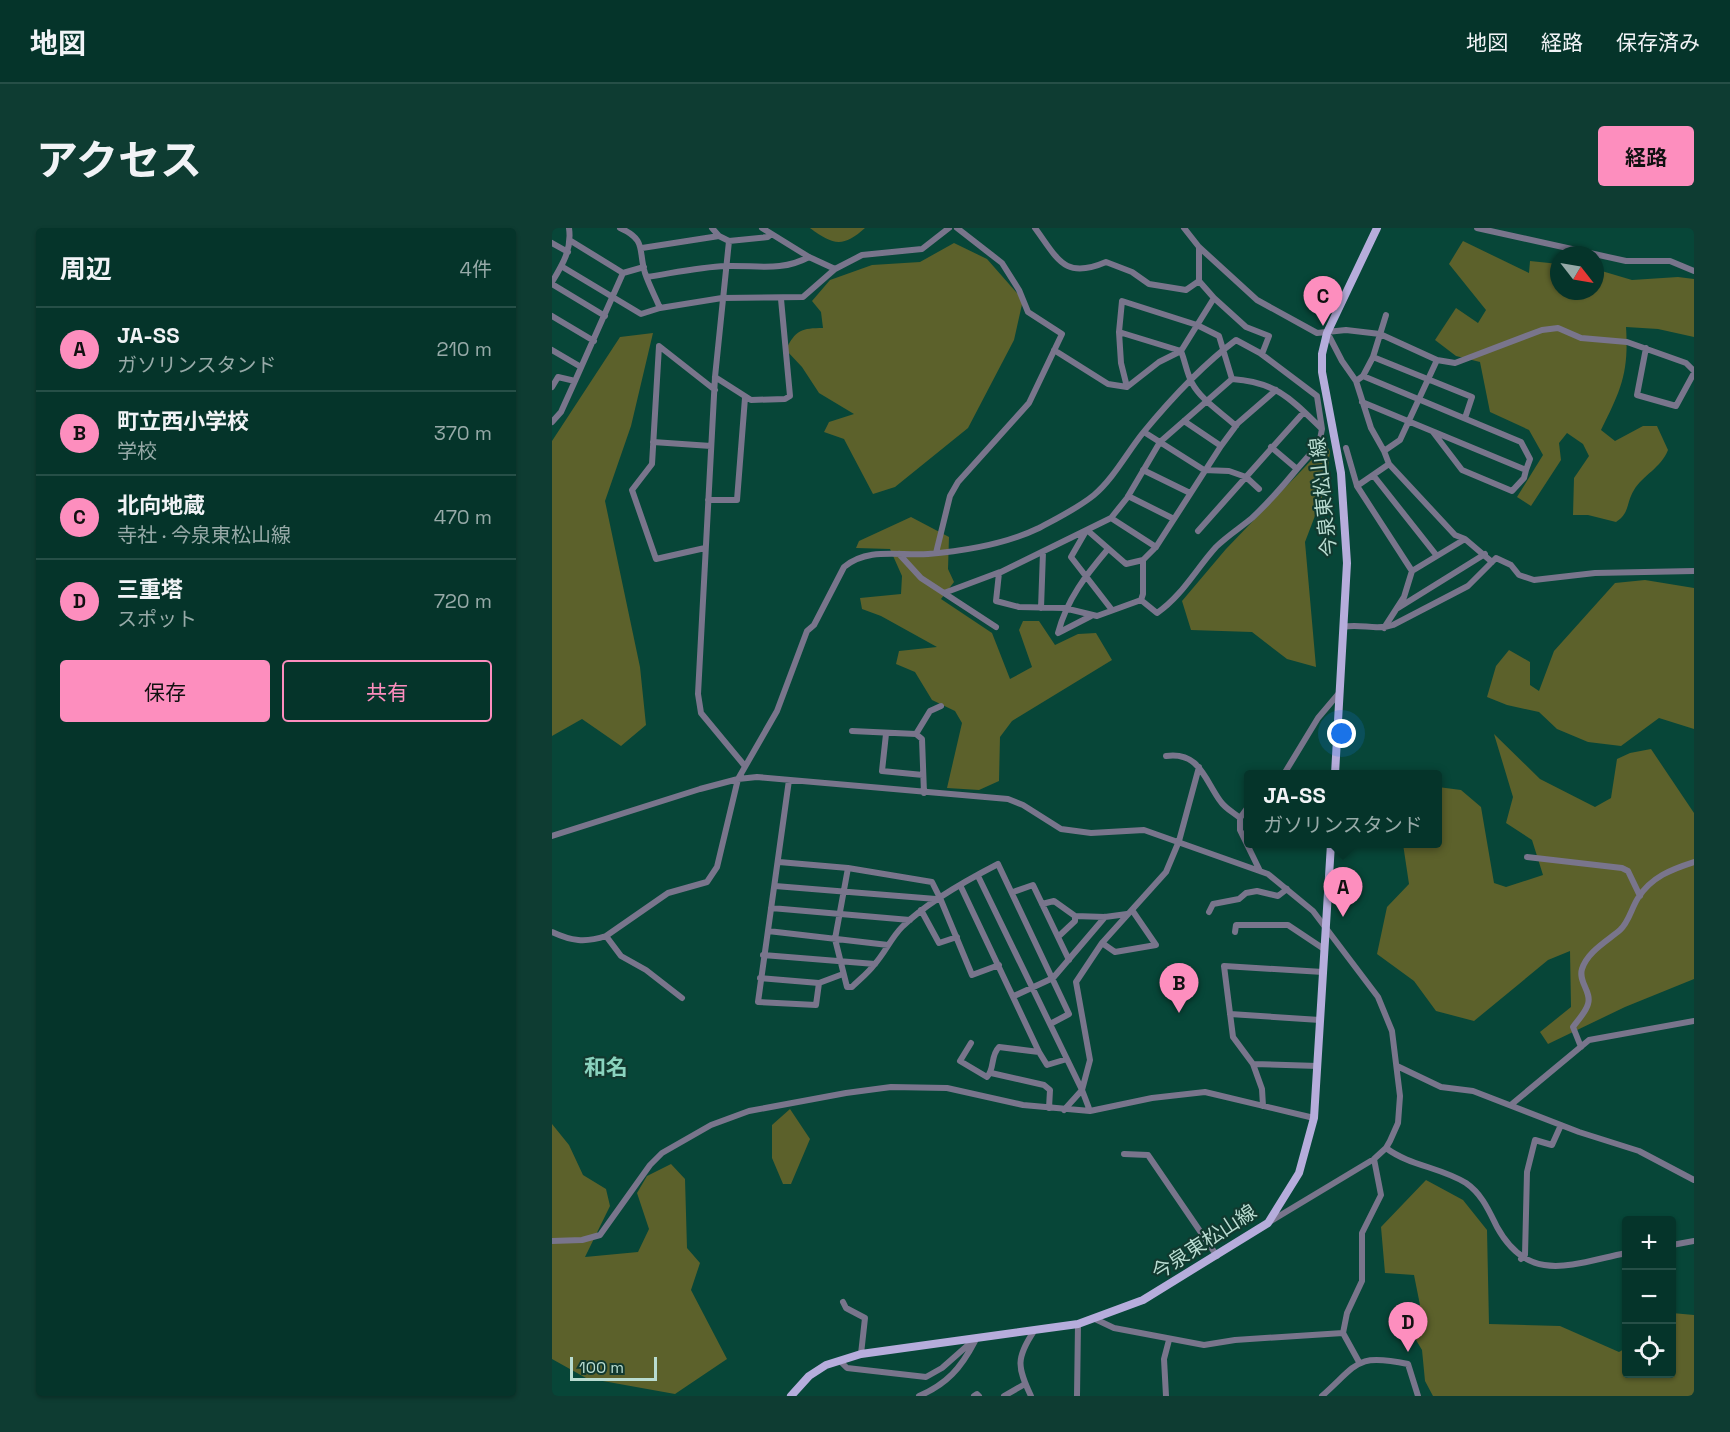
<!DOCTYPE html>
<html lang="ja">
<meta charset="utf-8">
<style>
body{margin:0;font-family:"Space Grotesk","Noto Sans JP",sans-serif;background:#0e3c32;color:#f1f3f6}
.controls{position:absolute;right:18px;bottom:18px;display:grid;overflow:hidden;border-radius:6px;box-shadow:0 2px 4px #0004}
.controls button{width:54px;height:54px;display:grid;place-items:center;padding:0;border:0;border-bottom:2px solid #264f47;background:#05342a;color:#f1f3f6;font:30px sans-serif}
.compass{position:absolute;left:998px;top:18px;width:54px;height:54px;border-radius:50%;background:#05342a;box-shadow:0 2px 4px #0004;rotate:121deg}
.scale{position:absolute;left:18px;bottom:15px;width:87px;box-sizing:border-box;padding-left:6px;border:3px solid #b9dcd1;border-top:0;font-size:16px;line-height:21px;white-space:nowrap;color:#b9dcd1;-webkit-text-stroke:4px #11392f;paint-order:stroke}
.you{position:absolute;left:790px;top:506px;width:21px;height:21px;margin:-15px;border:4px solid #fff;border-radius:50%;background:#1a73e8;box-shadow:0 0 0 9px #1a73e833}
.badge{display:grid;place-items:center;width:39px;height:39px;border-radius:50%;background:#fd8ebe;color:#111;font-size:20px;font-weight:700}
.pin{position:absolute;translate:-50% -50px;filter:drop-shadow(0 2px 3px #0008)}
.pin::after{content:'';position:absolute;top:32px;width:21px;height:18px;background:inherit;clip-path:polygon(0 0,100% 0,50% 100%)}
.popup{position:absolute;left:692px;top:542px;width:198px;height:78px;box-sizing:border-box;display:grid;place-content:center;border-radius:6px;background:#05342a;filter:drop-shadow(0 2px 4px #0005);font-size:20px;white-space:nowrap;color:#97aaa8}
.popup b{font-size:22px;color:#f1f3f6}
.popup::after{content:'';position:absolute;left:50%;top:100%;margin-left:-12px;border:12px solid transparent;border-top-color:#05342a}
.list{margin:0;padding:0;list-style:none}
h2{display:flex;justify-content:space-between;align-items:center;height:78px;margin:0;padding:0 24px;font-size:26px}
h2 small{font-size:20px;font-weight:400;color:#97aaa8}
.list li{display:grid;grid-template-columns:39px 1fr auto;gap:18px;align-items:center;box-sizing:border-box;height:84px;padding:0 24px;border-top:2px solid #264f47}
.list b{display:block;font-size:22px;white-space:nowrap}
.list p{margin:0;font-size:20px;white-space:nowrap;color:#97aaa8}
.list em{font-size:20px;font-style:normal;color:#97aaa8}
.actions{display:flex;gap:12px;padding:18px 24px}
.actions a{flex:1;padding:14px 0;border:2px solid #fd8ebe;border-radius:6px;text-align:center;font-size:21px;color:#fd8ebe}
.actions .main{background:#fd8ebe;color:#111}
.icon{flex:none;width:33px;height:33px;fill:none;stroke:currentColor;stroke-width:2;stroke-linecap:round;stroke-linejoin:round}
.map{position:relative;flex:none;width:1142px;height:1168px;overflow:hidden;border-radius:6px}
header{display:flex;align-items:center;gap:36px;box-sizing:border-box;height:84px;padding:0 30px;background:#05342a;border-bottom:2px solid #264f47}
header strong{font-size:28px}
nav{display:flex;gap:33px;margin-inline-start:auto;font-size:21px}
.intro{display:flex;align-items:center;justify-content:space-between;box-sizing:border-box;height:144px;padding:0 36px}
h1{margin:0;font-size:42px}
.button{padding:15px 27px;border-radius:6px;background:#fd8ebe;color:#111;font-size:21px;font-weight:700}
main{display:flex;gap:36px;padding:0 36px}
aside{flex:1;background:#05342a;border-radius:6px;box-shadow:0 2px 4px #0004}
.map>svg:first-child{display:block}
.green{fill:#5c612b}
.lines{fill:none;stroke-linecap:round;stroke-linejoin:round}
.minor{stroke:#79758c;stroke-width:6}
.major{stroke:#b6addc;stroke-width:8}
.labels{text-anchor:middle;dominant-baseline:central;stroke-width:4.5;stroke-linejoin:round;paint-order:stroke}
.street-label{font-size:20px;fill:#b9dcd1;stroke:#11392f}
.quarter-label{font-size:22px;font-weight:bold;fill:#8ad3be;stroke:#11392f}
</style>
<header>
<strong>地図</strong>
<nav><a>地図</a><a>経路</a><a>保存済み</a></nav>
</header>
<div class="intro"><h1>アクセス</h1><a class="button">経路</a></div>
<main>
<aside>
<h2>周辺<small>4件</small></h2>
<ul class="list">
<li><span class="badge">A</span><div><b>JA-SS</b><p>ガソリンスタンド</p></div><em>210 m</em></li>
<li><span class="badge">B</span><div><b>町立西小学校</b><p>学校</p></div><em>370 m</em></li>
<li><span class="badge">C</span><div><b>北向地蔵</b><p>寺社 · 今泉東松山線</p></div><em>470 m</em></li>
<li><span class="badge">D</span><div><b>三重塔</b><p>スポット</p></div><em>720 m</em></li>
</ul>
<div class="actions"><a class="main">保存</a><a>共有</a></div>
</aside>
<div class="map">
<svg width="1142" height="1168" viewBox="0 0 1142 1168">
<rect width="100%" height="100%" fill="#074638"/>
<path class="green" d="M 258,0 L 313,0 C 291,20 281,17 258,0 Z
M 911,13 L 977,45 L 978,33 L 1007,36 L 1007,63 L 1043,63 L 1043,41 L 1080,52 L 1126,49 L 1142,51 L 1142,109 L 1106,101 L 1074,99 C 1077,145 1069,162 1049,202 L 1063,213 L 1091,198 L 1105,198 L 1116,222 C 1109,240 1091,247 1082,262 C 1074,275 1078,285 1064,294 L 1036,287 L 1021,287 L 1022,250 L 1037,228 L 1031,216 L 1015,205 L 1007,215 L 1009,232 L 979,278 L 965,269 L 991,227 L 977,202 L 938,184 L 928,134 L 904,128 L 883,112 L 904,80 L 926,95 L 934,82 L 897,36 Z
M 402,15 L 435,31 L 471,72 L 462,112 L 416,200 L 343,259 L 321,266 L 292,211 L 272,204 L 277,194 L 302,186 L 267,165 L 250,139 L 234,122 C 243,102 250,100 271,100 L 269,84 L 260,73 L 278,52 L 320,37 L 368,34 Z
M 101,105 L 79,198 L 53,273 L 88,439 L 94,497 L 69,518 L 30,491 L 0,508 L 0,213 L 68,109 Z
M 774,217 L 778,223 L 774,259 L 753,314 L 764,439 L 735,431 L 700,404 L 639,402 L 630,373 L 674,321 Z
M 359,289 L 397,309 L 396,341 L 402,354 L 389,371 L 440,405 L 458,451 L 480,439 L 467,402 L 471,393 L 487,393 L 503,417 L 526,406 L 544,405 L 560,432 L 460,493 L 448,509 L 447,553 L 427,562 L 395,560 L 410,495 L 403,483 L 380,472 L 363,444 L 344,436 L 347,423 L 385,419 L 329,388 L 310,381 L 308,370 L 349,366 L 350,348 L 338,321 L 304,320 L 307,313 Z
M 1093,352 L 1142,360 L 1142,501 L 1107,490 L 1069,518 L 1036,514 L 1005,501 L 987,484 L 955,477 L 935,469 L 944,438 L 957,422 L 978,434 L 978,457 L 987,463 L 1002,423 L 1063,355 Z
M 942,506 L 988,551 L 1043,579 L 1059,570 L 1065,531 L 1078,525 L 1099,521 L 1142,585 L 1142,751 L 1073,779 L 996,816 L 988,804 L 1019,779 L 1018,723 L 996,732 L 922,793 L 884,783 L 862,753 L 825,726 L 835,679 L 857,656 L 851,616 L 886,616 L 886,559 L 909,562 L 929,579 L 942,655 L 954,659 L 991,647 L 980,612 L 954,595 L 961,569 Z
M 238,881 L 258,911 L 239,956 L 231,956 L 220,930 L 220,897 Z
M 0,896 L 17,917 L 31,947 L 54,961 L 58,978 L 33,1029 L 86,1024 L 97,1001 L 85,965 L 95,948 L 119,936 L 133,951 L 135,1020 L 148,1035 L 139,1062 L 175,1131 L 123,1166 L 34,1150 L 0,1131 Z
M 874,952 L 911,972 L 935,1002 L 937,1096 L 1008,1098 L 1067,1124 L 1074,1120 L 1074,1146 L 1120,1146 L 1120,1085 L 1142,1087 L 1142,1168 L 881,1168 L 873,1153 L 870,1122 L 864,1112 L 868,1077 L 862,1047 L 833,1045 L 829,999 Z"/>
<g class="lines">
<path class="minor" d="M 68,0 C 95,12 86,22 93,45 C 97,57 103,68 108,80
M 160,0 L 167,8
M 210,0 L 257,29 L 283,41
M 483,0 C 506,31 512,52 554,34 L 580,44 L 597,56 L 634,62 L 647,53 L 647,19
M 632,0 L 647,19 L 705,72 L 765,105 L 794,102 L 828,106 L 885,132 L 903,135 L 990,102 L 1006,100 L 1029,110 L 1075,114 L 1134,135 L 1142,143
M 925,0 L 1074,33 L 1118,33 L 1142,43
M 19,13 L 71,45 L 92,39
M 177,13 L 163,149 L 146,466 L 149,485 L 192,537
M 0,15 L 16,24
M 90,20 L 167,8 L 177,13 L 216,9 L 219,6
M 9,38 L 89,86 L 108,80 L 170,70 L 251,69 L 283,41 L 310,27 L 370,21 L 397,0
M 95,49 C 121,45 148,39 174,38 C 205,37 229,44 257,29
M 647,53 L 662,70
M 0,54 C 11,36 20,21 17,0
M 0,56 L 53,88
M 0,88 L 42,113
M 776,106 L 790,133 L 804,153 L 819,200 L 832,223 L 848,212 L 885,132
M 1094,120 L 1085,167 L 1124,178 L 1142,145
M 0,122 L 29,139
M 502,122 L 556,156 L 575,159 L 607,134 L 629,123 L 662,70 L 694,99 L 717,108 L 710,126
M 821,129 L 920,169 L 913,190
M 811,148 L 821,129 L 834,87
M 163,149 L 199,172 L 233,171 L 238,168 L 229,71
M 804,153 L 811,148 L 969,214 L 978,231 L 974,242
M 0,159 L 6,149 L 23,153 L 71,45
M 575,159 L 569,135 L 567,104 L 629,123 C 633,133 635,146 640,155 C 649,172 670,185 684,198
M 810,174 L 974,242 L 972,250 L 960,263 L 910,242 L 881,204
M 632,193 L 669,218
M 0,194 L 9,184 L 23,153
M 592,204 L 652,242 L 677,243 L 694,249 L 752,184
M 101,214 L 159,218
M 794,220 L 805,258 L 837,236
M 832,223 L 837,236 L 903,307 L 913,311
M 745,241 L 767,216 L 770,201
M 591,242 L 638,265
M 821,247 L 885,328
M 805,258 L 860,343
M 576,268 L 622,291
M 156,272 L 185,272 L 193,170
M 559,290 L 604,319
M 535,302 L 574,336 L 591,332 L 604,319 L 669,218 L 686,195 L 724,162
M 534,303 L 519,329 L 560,382
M 646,303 L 694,249 L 707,261
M 153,320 L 104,331 L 80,262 L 100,236 L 107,118 L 163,162
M 384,325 L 398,268 L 406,254 L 477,175 L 510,106 L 476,84 L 467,62 L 450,35 L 405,0
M 347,326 L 369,350 L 444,399
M 392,365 L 448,344
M 589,372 L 545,388 L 512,380 L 467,379 L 444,373 L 447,345 L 559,290 L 575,270 L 608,214 L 680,151
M 589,372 L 605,385 C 630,368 644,341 664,319 C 675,308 688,300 700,290 C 716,275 731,258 745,241 L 719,219
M 589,372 L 591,366 L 591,332
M 489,380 L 491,324
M 846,380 L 933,326
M 539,388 L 506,405 C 515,371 534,347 556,321
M 791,399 C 808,395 824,403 841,397 L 916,358 L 944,330 L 959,337 L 967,347 L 982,352 L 1043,345 L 1142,343
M 832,400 L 852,369 L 860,343 L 913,311 L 940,334
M 300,503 L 364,506 L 378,483 L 389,478
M 334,506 L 330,543 L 371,547
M 364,506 L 370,511 L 372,565
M 614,528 C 648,523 653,553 669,574 C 673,580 682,585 688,590
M 732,546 L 766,490 L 788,464
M 237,552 L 206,774 L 264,777 L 267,755
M 696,579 L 688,590 L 688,602 L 708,643
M 0,608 L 148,561 L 186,551 L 205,549 L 456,571 L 471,577 L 509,601 L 539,605 L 592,602 L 716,646 L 761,683 L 826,769 L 840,803 L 848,868 L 846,895 L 838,913 L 834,920 L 822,931 L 719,993
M 975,629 L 1070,640 L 1076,643 L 1088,668
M 227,634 L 296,640
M 426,648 L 530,862 L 512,882
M 223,658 L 384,671
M 409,659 L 487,824
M 461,664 L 481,657 L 517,732
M 490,676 L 502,673 L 523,688
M 219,680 L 358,692
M 369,682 L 387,715 L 405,709
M 657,684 L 661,676 L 687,671 L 694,665 L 705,663 L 726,668 L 735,661
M 216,703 L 336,717
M 0,704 C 19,713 33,715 54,708 L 116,665 L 155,654 L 165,639 L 186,551 L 225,483 L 255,403 L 262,397 L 292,339 C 316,319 347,328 376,326 C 412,323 454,316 487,300 C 506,290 526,280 542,267 C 561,251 575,225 590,206 C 618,172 649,138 684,112 L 708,125 L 765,168 L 770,201 C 740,172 725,154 680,151 L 667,108 L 645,97 L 570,73 L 567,104
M 683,704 L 684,697 L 736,697 L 772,721
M 54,708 L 69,728 L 94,742 L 130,770
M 507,708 L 523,693 L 523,688 L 553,689 L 575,686
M 550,715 L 563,724 L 604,717 L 580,682
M 211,727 L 323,736
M 447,737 L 420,747 L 388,670 L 380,654 L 296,640 L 283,711 L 295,759 L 300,759 C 307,752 316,745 322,737 C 333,725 339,710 350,699 C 375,674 415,652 446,636 L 517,786 L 500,795
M 208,750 L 267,755 L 291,746
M 462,768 L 501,750 L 553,689
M 678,786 L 768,792
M 419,815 L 408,833 L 435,849 C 443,841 438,828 447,819 L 487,824 L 495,837 L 515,831
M 1029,819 L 1021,799 C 1026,792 1034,784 1036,776 C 1040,764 1026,754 1030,741 C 1035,724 1055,713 1068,702 C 1077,694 1079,681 1086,670 C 1099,649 1120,641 1142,634
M 701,836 L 766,838
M 845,838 L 889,859 L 921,863 L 1027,904 L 1087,923 L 1142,952
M 439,845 L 492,857 L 498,862 L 497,880
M 960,876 L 1037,812 L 1142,793
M 711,878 L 710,861 L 701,836 L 681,809 L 672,738 L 771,744
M 538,883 L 530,862 L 538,832 L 524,754 L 550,715 L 614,644 L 627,613 L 647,539
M 834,920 C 858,938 888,939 914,955 C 930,966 937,983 945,999 C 977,1057 1020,1036 1074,1025
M 572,926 L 596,927 L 665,1028
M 0,1013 L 30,1012 L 48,1007 L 98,937 L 110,925 L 159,897 L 197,883 L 294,865 L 339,859 L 395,860 L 471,877 L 538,883 L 600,870 L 653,864 L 762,890
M 1120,1017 L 1142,1013
M 969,1031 L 973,1027 L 975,944 L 983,912 L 1000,917 L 1009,897
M 291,1074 L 294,1080 L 313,1090 L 309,1126
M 543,1091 L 562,1100 L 652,1117 L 683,1112 L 791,1105
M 288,1133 L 295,1140 L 374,1149 L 390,1140 L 424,1110
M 807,1134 L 791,1105 L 795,1085 L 810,1053 L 810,1005 L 829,967 L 822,931
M 367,1168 C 395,1156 409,1140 423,1113
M 422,1168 L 425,1166 L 427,1168
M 452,1168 L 473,1156
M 479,1168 C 465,1139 464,1130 482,1103
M 525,1168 L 526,1096
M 614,1168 L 612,1131 L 617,1112
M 770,1168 C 807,1135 804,1125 856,1136 L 866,1168"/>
<path class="major" d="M 783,546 L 795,335 L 789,245 L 770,144 L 770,126 L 775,105 L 825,0
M 239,1168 L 257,1148 L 274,1137 L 309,1126 L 526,1096 L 591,1072 L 716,995 L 747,945 L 762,890 L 779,616"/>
</g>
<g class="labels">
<g class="street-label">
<text transform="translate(771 269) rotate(-96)">今泉東松山線</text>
<text transform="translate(652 1014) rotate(-33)">今泉東松山線</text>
</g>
<g class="quarter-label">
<text x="54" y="839">和名</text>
</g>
</g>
</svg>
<div class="controls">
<button>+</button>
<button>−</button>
<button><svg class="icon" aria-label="locate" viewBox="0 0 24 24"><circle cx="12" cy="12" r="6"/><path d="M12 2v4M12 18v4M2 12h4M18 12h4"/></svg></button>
</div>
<svg class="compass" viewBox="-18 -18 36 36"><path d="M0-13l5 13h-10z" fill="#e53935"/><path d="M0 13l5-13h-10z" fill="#97aaa8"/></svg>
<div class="scale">100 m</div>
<div class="you"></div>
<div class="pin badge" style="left:791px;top:689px">A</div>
<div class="popup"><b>JA-SS</b>ガソリンスタンド</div>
<div class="pin badge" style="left:627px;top:785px">B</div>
<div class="pin badge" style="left:771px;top:98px">C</div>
<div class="pin badge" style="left:856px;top:1124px">D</div>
</div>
</main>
